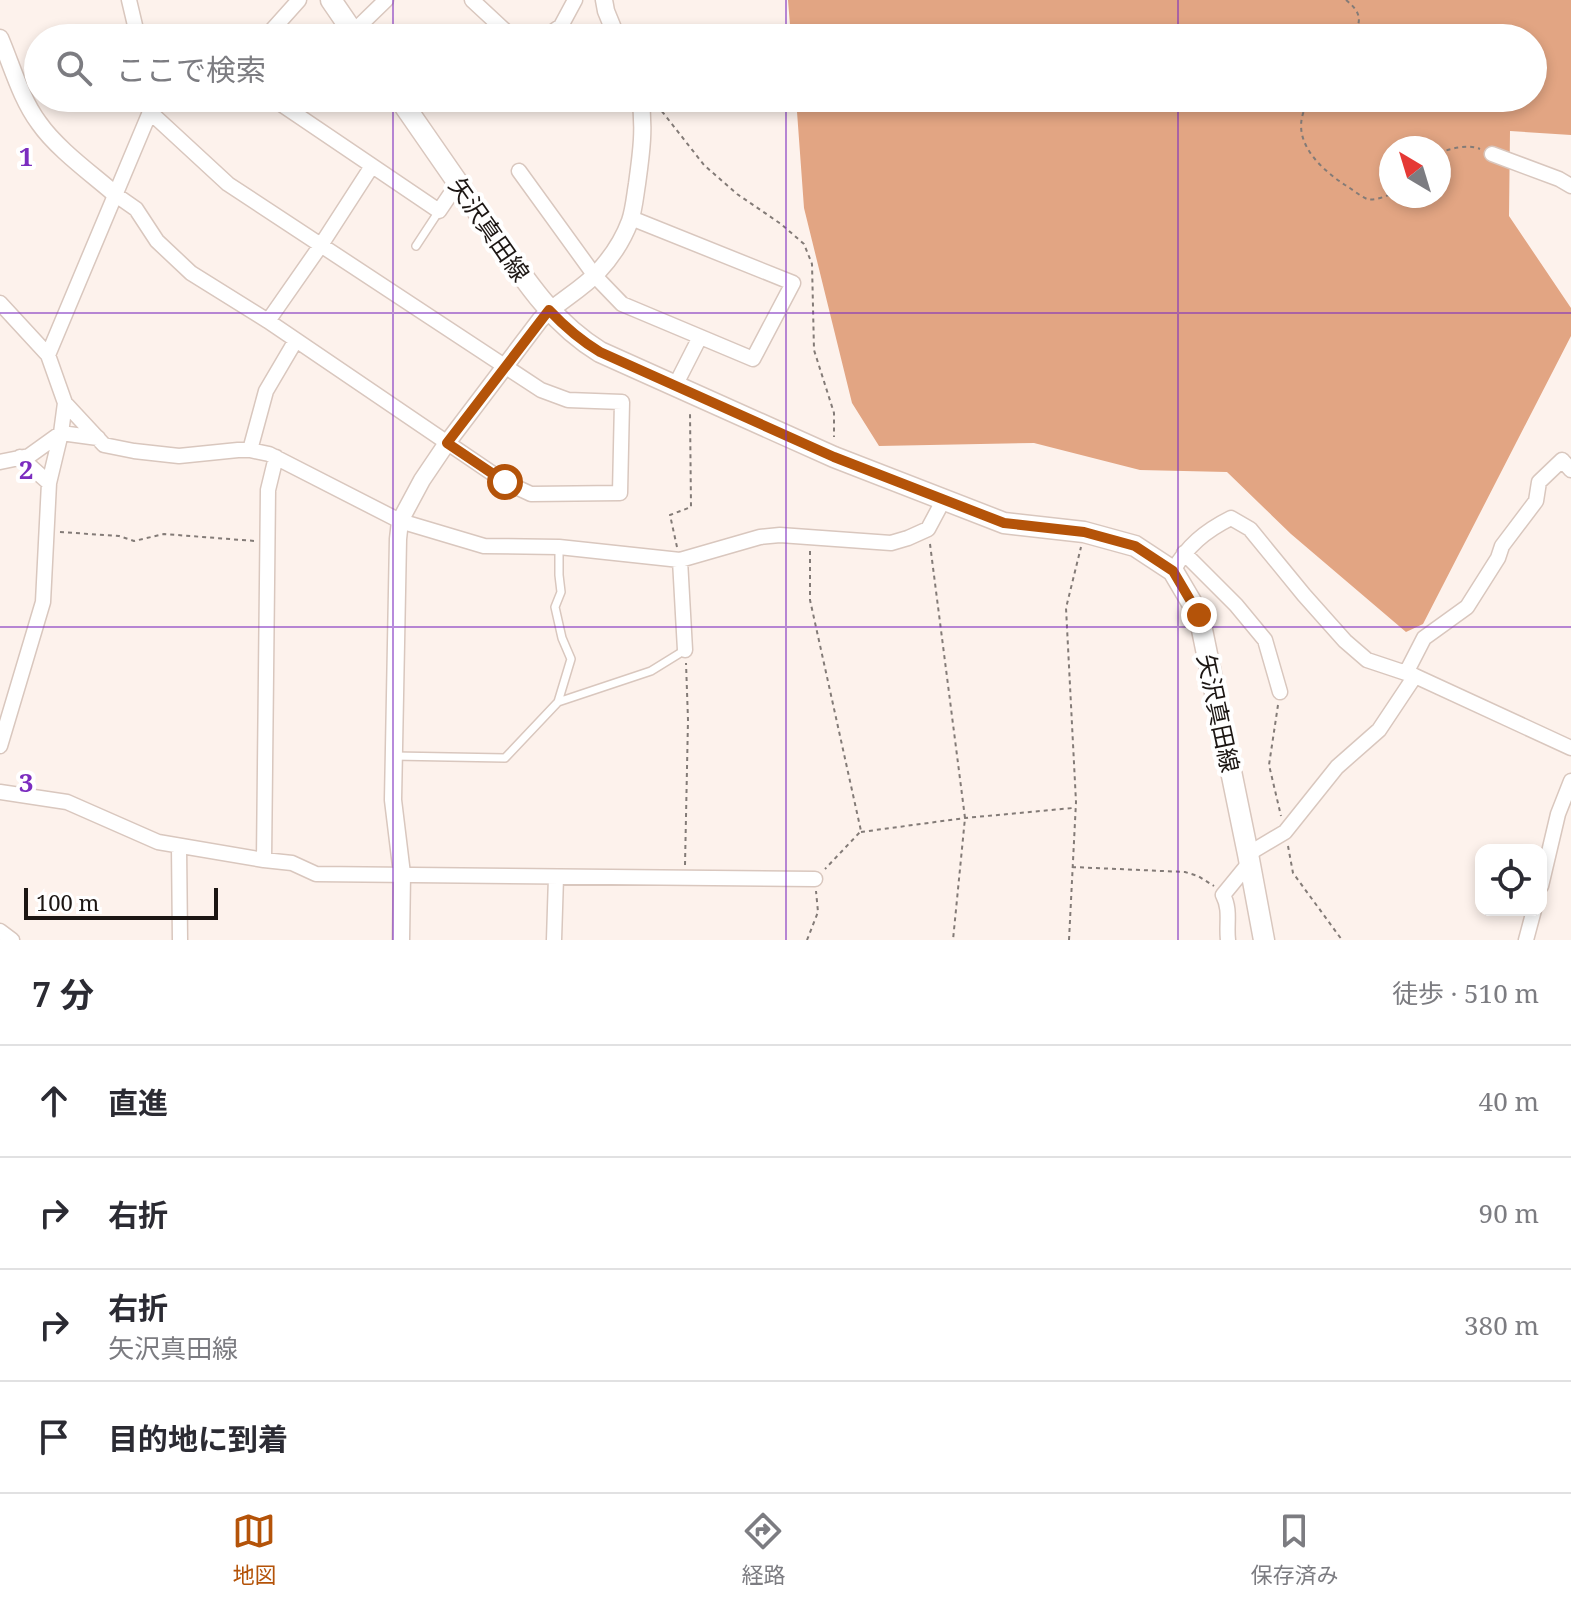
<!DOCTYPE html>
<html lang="ja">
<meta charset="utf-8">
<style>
body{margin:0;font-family:"Noto Serif","Noto Sans JP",serif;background:#f2f2f3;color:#2b2b33}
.controls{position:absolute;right:24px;bottom:24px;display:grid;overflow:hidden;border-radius:16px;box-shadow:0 4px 12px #0003}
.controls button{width:72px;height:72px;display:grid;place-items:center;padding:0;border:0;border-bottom:2px solid #e1e1e2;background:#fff;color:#2b2b33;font:40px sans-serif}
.compass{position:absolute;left:1379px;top:136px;width:72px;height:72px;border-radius:50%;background:#fff;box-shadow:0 4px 12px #0003;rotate:322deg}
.scale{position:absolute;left:24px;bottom:20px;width:194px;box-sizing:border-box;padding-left:8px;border:4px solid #1c1613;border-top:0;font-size:22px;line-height:28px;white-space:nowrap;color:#1c1613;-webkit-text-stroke:6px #fff;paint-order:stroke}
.stop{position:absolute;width:24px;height:24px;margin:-18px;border:6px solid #b45309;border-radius:50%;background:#fff}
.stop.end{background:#b45309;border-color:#fff;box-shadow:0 2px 8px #0008}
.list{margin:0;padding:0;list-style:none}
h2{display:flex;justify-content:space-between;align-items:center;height:104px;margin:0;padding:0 32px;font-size:34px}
h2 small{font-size:26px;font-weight:400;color:#7c7c81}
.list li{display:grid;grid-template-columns:52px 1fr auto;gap:24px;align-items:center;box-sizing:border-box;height:112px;padding:0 32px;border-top:2px solid #e1e1e2}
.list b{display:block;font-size:30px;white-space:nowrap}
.list p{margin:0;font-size:26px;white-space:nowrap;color:#7c7c81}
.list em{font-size:26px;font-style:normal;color:#7c7c81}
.icon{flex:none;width:44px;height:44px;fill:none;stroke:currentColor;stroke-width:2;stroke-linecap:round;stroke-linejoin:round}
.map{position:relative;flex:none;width:1571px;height:940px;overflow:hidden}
.search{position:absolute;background:#fff;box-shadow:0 4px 12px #0003;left:24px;right:24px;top:24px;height:88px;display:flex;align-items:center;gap:20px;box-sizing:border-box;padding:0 28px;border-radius:44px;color:#7c7c81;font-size:30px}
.sheet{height:552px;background:#fff}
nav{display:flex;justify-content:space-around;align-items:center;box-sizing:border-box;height:112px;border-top:2px solid #e1e1e2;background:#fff;font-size:22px;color:#7c7c81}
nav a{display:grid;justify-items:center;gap:4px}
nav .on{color:#b45309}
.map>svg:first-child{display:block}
.forest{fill:#e2a583;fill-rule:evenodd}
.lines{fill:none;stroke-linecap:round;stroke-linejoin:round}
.service-casing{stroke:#d9c7be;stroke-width:10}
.minor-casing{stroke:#d9c7be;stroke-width:17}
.tertiary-casing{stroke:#d9c7be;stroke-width:19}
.secondary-casing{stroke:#d9c7be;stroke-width:23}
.path{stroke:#837b77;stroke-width:2;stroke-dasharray:4 4;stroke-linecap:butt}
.service{stroke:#fff;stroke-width:7}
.minor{stroke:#fff;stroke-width:14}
.tertiary{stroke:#fff;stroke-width:16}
.secondary{stroke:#fff;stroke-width:20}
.route{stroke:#b45309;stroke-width:10}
.grid{fill:none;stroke:#7b2cbf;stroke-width:2;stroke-opacity:0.55}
.labels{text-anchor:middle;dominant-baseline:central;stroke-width:8;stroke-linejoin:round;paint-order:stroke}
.street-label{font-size:24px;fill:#1c1613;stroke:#fff}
.grid-label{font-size:26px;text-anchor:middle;font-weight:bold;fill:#7b2cbf;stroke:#fff;stroke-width:8;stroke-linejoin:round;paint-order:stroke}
</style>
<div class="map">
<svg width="1571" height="940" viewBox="0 0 1571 940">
<rect width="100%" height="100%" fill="#fdf2ec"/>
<path class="forest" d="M 788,0 L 1571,0 L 1571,135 L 1510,131 L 1509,216 L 1571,308 L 1571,336 L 1423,624 L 1406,632 L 1291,534 L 1227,472 L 1140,470 L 1034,443 L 879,446 L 852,403 L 804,208 L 796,98 L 1533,98 L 1533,38 L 791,38 ZM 1391,148 L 1439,148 L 1439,196 L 1391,196 Z"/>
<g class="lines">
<g class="service-casing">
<path id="service" d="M 416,246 L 439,211
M 558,702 L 571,659 L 562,638 L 555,607 L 561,592 L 559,575 L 559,547
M 394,756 L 505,758 L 558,702 L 651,671 L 685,650"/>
</g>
<g class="minor-casing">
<path id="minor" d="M 129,0 L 138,38
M 472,0 L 513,38
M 353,32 L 386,0
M 265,38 L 299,0
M 544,38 L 561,26 L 575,0
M 272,98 L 439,211 L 458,183
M 1492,154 L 1559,179 L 1571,186
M 519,171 L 595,276 L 622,304 L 753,359 L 793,283 L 631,218
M 116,195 L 136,209 L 157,241 L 191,273 L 268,321 L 505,482 L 531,494 L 620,493 L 622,402 L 568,400 L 541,390 L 228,184 L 150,112
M 0,303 L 48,355 L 65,403 L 104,445 L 134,451 L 179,456 L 238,450 L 250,450 L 269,454 L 400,521 L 484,546 L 559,547 L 680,560 L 760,537 L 780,535 L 891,543 L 908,538 L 928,529 L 944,499
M 268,321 L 321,245 L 372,166
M 48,355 L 150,112 L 153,98
M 675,386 L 700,337
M 250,450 L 266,391 L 296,340
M 20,457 L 49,483
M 0,462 L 29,456 L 61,433 L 98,438
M 1184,553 L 1236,605 L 1265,640 L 1280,692
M 680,560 L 685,650
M 1173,571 C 1187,546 1205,531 1231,518 L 1250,529 L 1304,595 L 1345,641 L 1367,660 L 1415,676 L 1571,748
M 1406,673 L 1424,638 L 1467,607 L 1498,558 L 1502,546 L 1536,501 L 1539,482 L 1562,460 L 1571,470
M 0,746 L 43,602 L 49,483 L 61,433 L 65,403
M 0,792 L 67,802 L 158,842 L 264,860 L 292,863 L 316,874 L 815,879
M 179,846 L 180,940
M 1248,854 L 1285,832 L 1337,767 L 1379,730 L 1415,676
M 264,860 L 268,490 L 276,457
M 1541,886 L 1558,814 L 1571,781
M 0,931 L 12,940
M 554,940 L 556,877
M 1228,940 C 1226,924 1231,910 1223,895 L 1250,862
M 1526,940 L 1534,910"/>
</g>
<g class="tertiary-casing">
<path id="tertiary" d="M 604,0 L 606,11 L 617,38
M 0,38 C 12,66 21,99 39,123 C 57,149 92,174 116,195
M 401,940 L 402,874 L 393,800 L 398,539 L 400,521 L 422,480 L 447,443 L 540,320 C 557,302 580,291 597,273 C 611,258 623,240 630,221 C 634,209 635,196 637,184 C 641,155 645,128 640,98"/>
</g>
<g class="secondary-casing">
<path id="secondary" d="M 331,0 L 357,38
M 399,98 C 428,140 457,182 487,225 C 520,272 549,321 600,352 L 834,457 L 1004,523 L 1084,532 L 1135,546 L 1173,571 L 1199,615 L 1248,854 L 1264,940"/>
</g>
<path class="path" d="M 1346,0 C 1362,13 1362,21 1352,38
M 1311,98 C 1285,134 1315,165 1345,185 C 1352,189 1360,196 1367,199 C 1374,201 1384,197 1391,194
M 657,105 L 704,165 L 737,194 L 781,224 L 804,244 L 812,264 L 814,350 L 834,413 L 834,437
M 1439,153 C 1452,148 1467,144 1480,149
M 60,532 L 119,536 L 134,541 L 164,534 L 255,541
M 930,544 L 965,818 L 953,940
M 677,547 L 670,515 L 691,507 L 690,412
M 810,551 L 810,600 L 861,831 L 825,869
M 1278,705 L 1269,765 L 1281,816
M 861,832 L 965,818 L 1073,808
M 1288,846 L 1293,873 L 1342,940
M 685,865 L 688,720 L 686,663
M 1072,867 L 1185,872 L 1198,876 L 1214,886
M 807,940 L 818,912 L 816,891
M 1069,940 L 1076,802 L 1066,608 L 1081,547"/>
<use href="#service" class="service"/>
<use href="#minor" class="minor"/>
<use href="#tertiary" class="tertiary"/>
<use href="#secondary" class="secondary"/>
</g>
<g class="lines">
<path class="route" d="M 505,482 L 447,443 L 549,310 C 565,327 580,340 600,352 L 834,457 L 1004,523 L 1084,532 L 1135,546 L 1173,571 L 1199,615"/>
</g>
<path class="grid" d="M 393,0 L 393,38M 786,0 L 786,38M 1178,0 L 1178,38M 393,98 L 393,940M 786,98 L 786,940M 1178,98 L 1178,940M 0,313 L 1571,313M 0,627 L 1571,627"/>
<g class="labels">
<g class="street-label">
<text transform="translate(490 229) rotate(55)">矢沢真田線</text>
<text transform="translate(1219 713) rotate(78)">矢沢真田線</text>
</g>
</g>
<g class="grid-label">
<text x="26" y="166">1</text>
<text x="26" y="479">2</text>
<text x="26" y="792">3</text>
</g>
</svg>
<div class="controls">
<button><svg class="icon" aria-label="locate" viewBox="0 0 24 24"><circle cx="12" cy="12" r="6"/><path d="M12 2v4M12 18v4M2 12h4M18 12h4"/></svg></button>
</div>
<svg class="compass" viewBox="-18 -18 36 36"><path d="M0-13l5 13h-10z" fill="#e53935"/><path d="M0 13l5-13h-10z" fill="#7c7c81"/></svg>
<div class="scale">100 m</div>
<div class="stop" style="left:505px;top:482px"></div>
<div class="stop end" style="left:1199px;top:615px"></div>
<div class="search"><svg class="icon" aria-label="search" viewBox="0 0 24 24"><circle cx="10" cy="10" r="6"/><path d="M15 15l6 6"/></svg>ここで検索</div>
</div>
<section class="sheet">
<h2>7 分<small>徒歩 · 510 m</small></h2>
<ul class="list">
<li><svg class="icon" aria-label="ahead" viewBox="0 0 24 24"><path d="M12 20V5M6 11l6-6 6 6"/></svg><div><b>直進</b></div><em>40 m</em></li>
<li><svg class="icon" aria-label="right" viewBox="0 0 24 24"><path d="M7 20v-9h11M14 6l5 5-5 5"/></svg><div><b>右折</b></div><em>90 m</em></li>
<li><svg class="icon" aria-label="right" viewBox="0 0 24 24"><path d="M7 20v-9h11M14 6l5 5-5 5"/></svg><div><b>右折</b><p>矢沢真田線</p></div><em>380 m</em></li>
<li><svg class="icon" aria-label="arrive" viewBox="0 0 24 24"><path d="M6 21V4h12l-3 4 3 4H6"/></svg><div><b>目的地に到着</b></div></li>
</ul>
</section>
<nav>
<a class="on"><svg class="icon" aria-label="map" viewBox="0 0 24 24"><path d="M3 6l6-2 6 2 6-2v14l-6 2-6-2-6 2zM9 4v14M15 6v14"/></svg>地図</a>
<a><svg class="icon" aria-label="directions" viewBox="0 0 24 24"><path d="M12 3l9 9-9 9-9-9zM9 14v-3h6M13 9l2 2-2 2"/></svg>経路</a>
<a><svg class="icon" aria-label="saved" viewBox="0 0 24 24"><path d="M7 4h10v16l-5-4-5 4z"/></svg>保存済み</a>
</nav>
